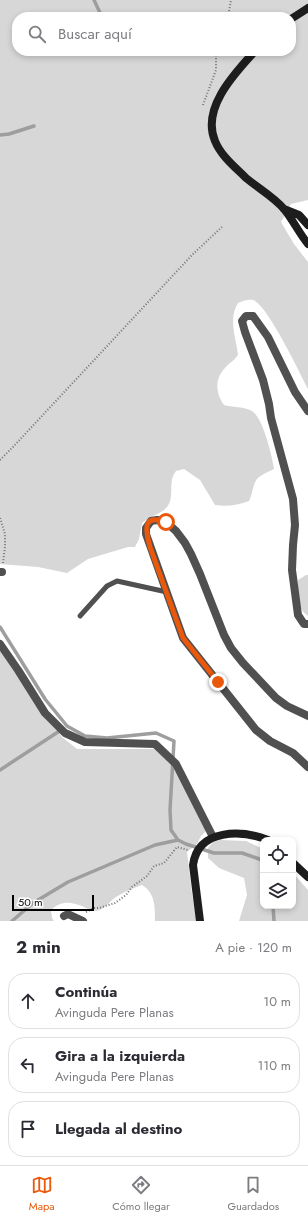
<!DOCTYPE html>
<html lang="es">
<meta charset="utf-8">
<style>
body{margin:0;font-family:Jost,sans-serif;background:#f7f7f7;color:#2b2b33}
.controls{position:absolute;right:12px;bottom:12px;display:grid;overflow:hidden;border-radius:8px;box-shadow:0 2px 6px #0003}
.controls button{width:36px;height:36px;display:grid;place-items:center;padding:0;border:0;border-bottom:1px solid #e1e1e2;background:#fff;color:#2b2b33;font:20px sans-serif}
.scale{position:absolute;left:12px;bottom:10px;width:82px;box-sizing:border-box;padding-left:4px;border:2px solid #000;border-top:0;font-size:11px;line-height:14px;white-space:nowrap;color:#000;-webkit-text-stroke:3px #fff;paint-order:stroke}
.stop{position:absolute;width:12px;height:12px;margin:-9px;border:3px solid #ea580c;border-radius:50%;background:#fff}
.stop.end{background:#ea580c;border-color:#fff;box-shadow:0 1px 4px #0008}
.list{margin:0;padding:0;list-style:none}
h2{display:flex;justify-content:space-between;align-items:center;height:52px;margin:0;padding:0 16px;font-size:17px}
h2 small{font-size:13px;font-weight:400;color:#7c7c81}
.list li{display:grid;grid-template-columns:26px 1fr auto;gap:12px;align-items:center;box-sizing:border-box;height:56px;margin:0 8px 8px;padding:0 8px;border:1px solid #e1e1e2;border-radius:16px}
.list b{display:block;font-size:15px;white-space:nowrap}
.list p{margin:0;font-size:13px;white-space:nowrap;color:#7c7c81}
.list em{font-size:13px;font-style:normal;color:#7c7c81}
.icon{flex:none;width:22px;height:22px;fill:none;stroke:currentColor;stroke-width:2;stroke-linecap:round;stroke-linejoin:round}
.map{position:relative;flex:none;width:308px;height:921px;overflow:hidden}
.search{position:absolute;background:#fff;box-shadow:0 2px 6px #0003;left:12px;right:12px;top:12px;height:44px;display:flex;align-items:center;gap:10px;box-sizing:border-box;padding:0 14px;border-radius:16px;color:#7c7c81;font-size:15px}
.sheet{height:244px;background:#fff}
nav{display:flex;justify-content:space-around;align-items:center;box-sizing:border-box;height:56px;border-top:1px solid #e1e1e2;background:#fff;font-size:11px;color:#7c7c81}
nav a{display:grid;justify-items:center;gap:2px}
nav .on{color:#ea580c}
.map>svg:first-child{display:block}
.green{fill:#d7d7d7;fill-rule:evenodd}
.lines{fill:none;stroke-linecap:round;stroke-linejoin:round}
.stream{stroke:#9e9e9e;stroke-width:3.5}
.path{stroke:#727272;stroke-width:2;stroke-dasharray:1 2;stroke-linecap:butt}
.lane{stroke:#505050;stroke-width:5}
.street{stroke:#505050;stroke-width:8}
.secondary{stroke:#1d1d1d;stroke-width:8}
.route{stroke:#ea580c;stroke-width:5}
</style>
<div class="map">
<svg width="308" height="921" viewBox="0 0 308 921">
<rect width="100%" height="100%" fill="#fff"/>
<path class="green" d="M 0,0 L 308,0 L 308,200 L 291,204 L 281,222 L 294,244 L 308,262 L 308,389 C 300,373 267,304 253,300 C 248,299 243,301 238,303 C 228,319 236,337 238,355 C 233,362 230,362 225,368 C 214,379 216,394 224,405 C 231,407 246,407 252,411 C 263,418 272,456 274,469 C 266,473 256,476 254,485 C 252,491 252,495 249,501 C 238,505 227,507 215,505 L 200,480 L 184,469 L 176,471 C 174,474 172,477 172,480 C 170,491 174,502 164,510 C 157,515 149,517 142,523 L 139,539 L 135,547 L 128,547 L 88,559 L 67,573 L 38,567 L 0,564 ZM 17,17 L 291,17 L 291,51 L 17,51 Z
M 306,575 L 308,575 L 308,616 C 297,609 296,592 298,580 Z
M 0,651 L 62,737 L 77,749 L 154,749 L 172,765 L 207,830 L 201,836 L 197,844 L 187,852 L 192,894 L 197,921 L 155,921 C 155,906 155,893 142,885 C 133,888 124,892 116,897 C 110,901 104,910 96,911 C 91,911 86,908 82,906 C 70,901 60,901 51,910 L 52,918 L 54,921 L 0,921 Z
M 220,840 L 246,841 L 263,849 L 263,906 L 293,906 L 293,873 L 308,890 L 308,921 L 239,921 L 247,895 L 244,878 L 219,868 L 208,858 L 208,848 L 213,842 Z"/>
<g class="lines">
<path class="stream" d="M 94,0 L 102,17
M 0,135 L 9,134 L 34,126
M 0,627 L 45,699 L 67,726 L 85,736 L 107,738 L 156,733 L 174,741 L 170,810 L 171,830 L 178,840 L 186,844 L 214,853 L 242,853 L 262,860 L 263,862
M 0,770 L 61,730
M 273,906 L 274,921
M 12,921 L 33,903 L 68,882 L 155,845 L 178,840"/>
<path class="path" d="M 228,17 L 231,0
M 203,105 L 216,70 L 216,51
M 0,460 L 13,447 L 192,255 L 223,226
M 0,518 L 5,534 L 5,547 L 3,563
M 86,912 L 94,908 L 99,908 L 115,903 L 126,895 L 132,887 L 147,876 L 154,866 L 164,863 L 177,847 L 188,850"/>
<path class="lane" d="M 80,616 L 107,586 L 117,581 L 167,592"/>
<path class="street" d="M 308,411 L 295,392 L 268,337 L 253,316 L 246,316 L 242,321 L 245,332 L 263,380 L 269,404 L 271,418 L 293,499 L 295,525 L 293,545 L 292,570 L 298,615 L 304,624 L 308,624
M 0,572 L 2,572
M 0,644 L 18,670 L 45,713 L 65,733 L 85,742 L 155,744 L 176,764 L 213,837
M 308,716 L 287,706 L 276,698 L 243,663 L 231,648 L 224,635 L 200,574 L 191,554 L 185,543 L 176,531 L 166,522 L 157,520 L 151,521 L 146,528 L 146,534 L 183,638 L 256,730 L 270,741 L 293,753 L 308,767
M 64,916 L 68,914 L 83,921"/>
<path class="secondary" d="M 291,19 L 308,8
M 255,51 C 235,73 201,108 215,141 C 221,156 235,167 246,178 C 258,188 274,197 284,209 C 293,220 299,233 308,244
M 284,209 L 299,215 L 308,225
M 293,863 L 308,877
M 200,921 L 193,865 C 198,828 242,830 268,840"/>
</g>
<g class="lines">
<path class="route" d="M 166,522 C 141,513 146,532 150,547 L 183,638 L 218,682"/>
</g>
</svg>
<div class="controls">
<button><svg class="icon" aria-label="locate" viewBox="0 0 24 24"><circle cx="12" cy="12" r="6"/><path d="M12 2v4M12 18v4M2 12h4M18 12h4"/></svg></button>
<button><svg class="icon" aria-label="layers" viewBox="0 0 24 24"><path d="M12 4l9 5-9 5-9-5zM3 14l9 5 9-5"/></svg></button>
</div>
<div class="scale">50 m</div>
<div class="stop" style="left:166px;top:522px"></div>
<div class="stop end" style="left:218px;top:682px"></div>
<div class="search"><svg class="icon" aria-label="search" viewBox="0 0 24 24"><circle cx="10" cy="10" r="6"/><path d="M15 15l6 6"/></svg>Buscar aquí</div>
</div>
<section class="sheet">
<h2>2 min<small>A pie · 120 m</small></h2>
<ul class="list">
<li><svg class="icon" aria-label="ahead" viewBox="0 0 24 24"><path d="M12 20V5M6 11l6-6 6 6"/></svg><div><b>Continúa</b><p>Avinguda Pere Planas</p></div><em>10 m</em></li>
<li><svg class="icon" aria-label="left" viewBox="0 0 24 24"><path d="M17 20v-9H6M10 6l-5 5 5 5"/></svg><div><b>Gira a la izquierda</b><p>Avinguda Pere Planas</p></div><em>110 m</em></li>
<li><svg class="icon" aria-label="arrive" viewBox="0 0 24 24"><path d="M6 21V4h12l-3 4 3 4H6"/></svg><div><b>Llegada al destino</b></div></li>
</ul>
</section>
<nav>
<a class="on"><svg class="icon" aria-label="map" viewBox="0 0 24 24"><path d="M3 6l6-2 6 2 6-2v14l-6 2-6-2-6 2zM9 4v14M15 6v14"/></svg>Mapa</a>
<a><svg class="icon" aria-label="directions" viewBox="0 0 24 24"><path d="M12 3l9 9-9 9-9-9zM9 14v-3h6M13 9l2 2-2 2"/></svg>Cómo llegar</a>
<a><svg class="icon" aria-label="saved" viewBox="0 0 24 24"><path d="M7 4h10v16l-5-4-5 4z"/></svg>Guardados</a>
</nav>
